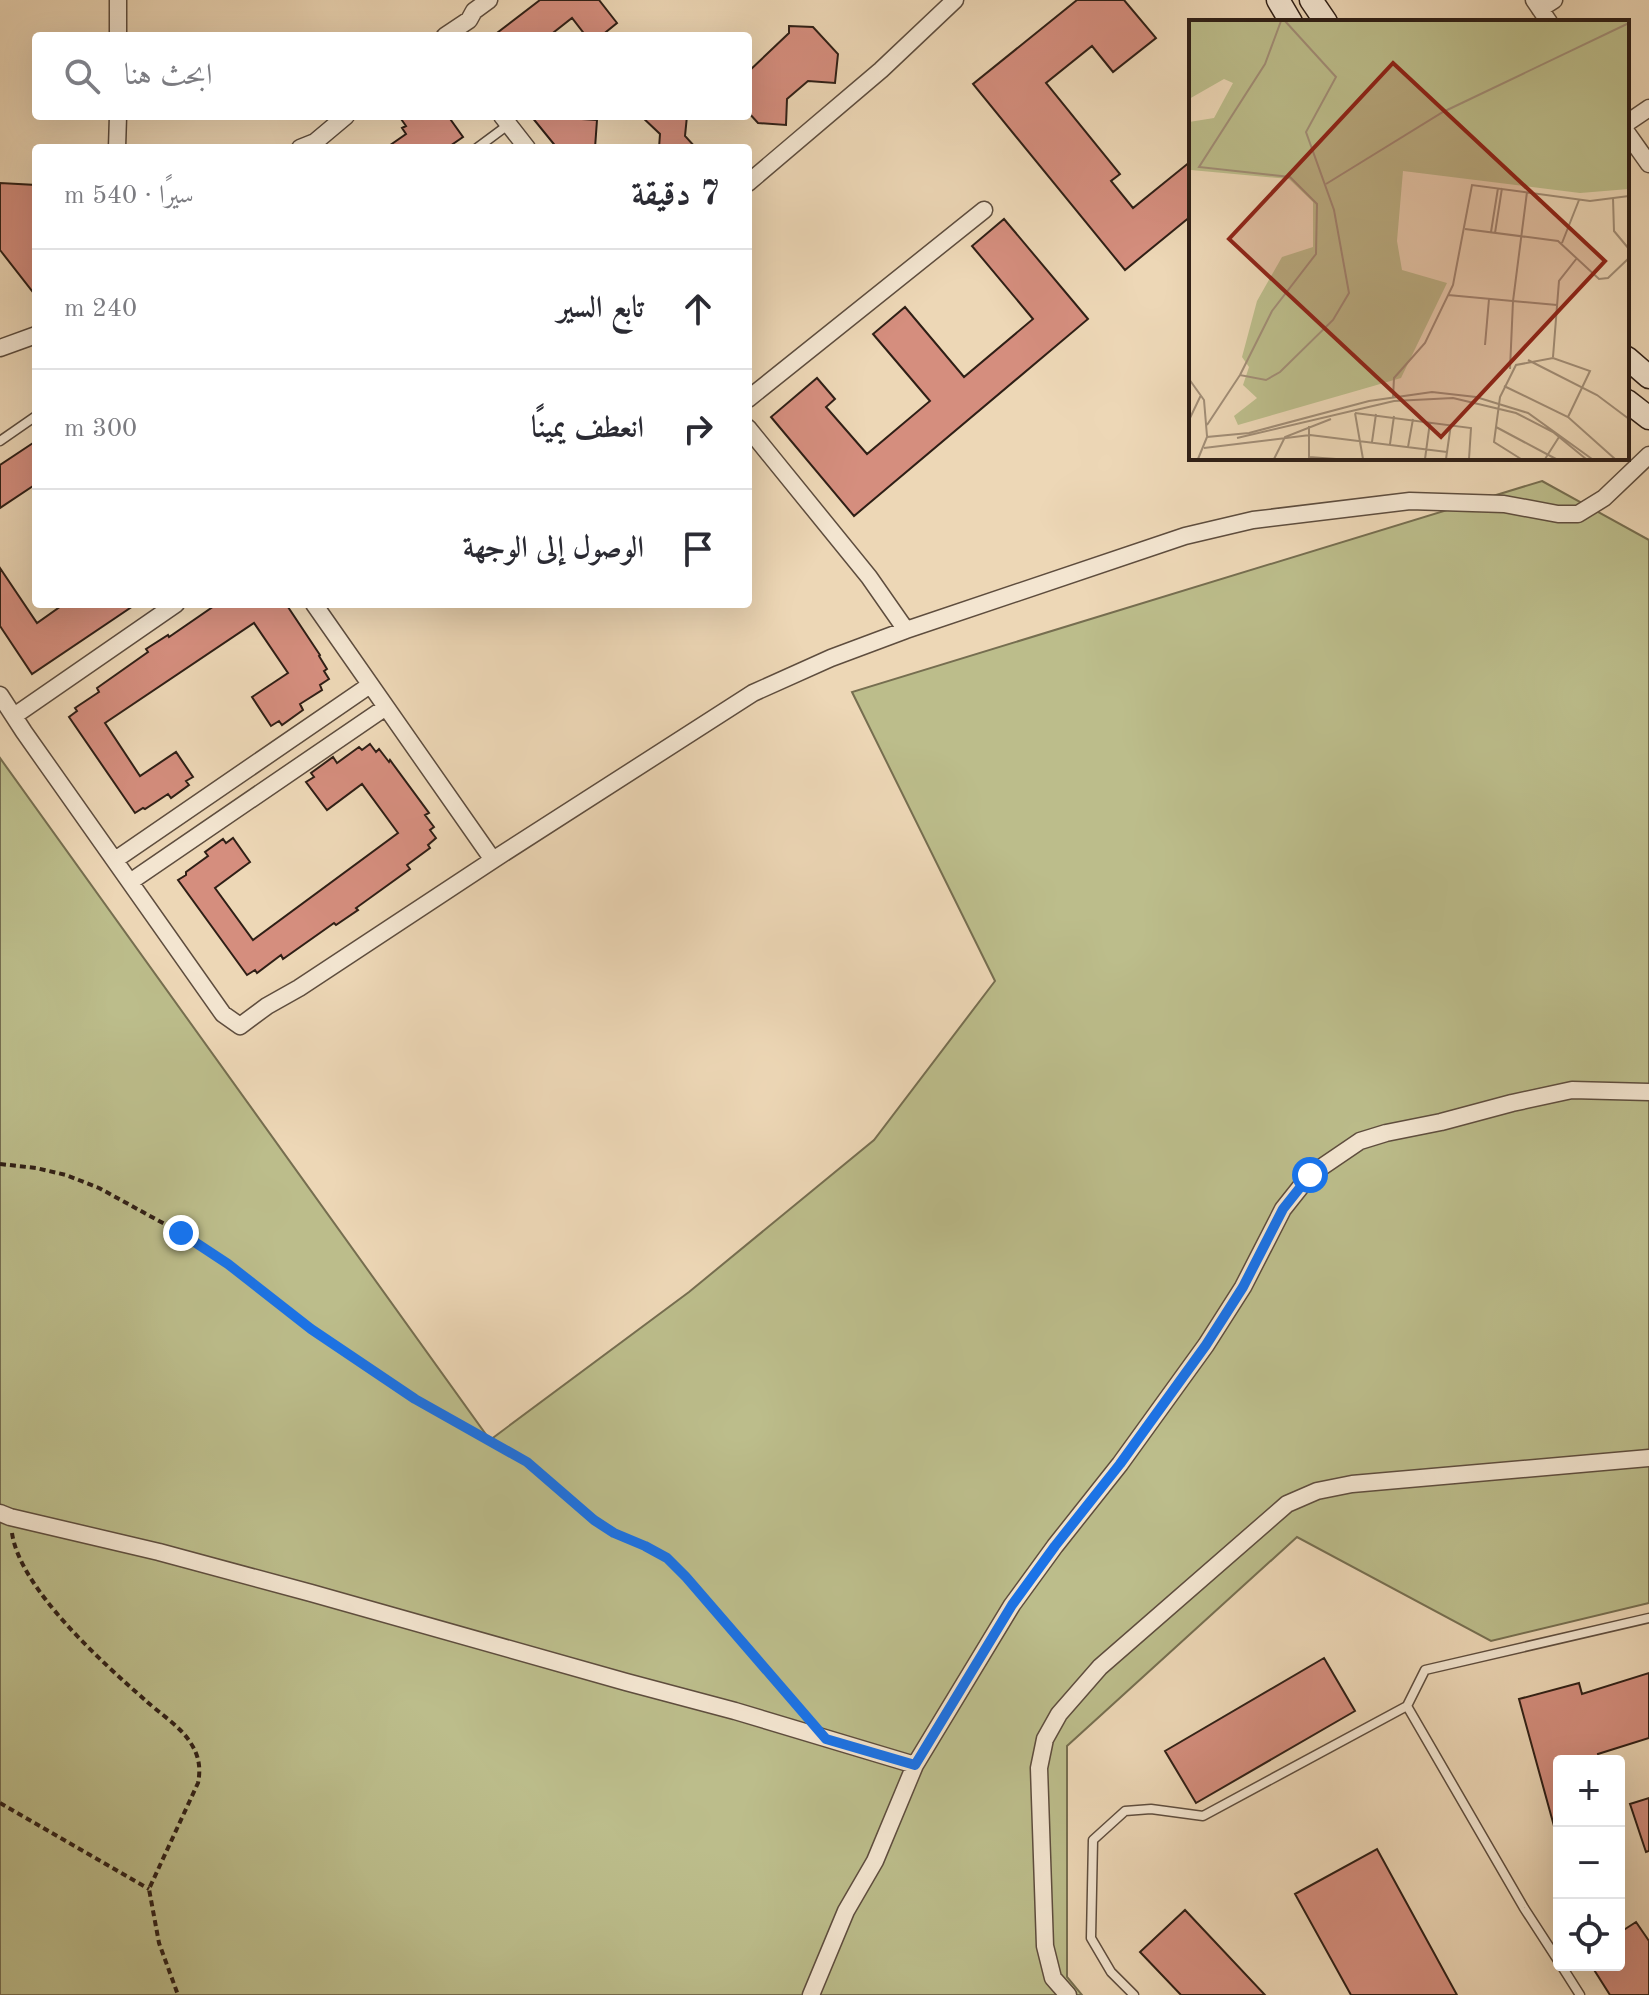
<!DOCTYPE html>
<html lang="ar">
<meta charset="utf-8">
<style>
body{margin:0;font-family:"Old Standard TT",Amiri,serif;background:#f2f2f3;color:#2b2b33;direction:rtl}
.controls{position:absolute;right:24px;bottom:24px;display:grid;overflow:hidden;border-radius:8px;box-shadow:0 8px 32px #0002}
.controls button{width:72px;height:72px;display:grid;place-items:center;padding:0;border:0;border-bottom:2px solid #e1e1e2;background:#fff;color:#2b2b33;font:40px sans-serif}
.stop{position:absolute;width:24px;height:24px;margin:-18px;border:6px solid #1a73e8;border-radius:50%;background:#fff}
.stop.end{background:#1a73e8;border-color:#fff;box-shadow:0 2px 8px #0008}
.list{margin:0;padding:0;list-style:none}
h2{display:flex;justify-content:space-between;align-items:center;height:104px;margin:0;padding:0 32px;font-size:34px}
h2 small{font-size:26px;font-weight:400;color:#7c7c81}
.list li{display:grid;grid-template-columns:52px 1fr auto;gap:24px;align-items:center;box-sizing:border-box;height:120px;padding:0 32px;border-top:2px solid #e1e1e2}
.list b{display:block;font-size:30px;white-space:nowrap}
.list em{font-size:26px;font-style:normal;color:#7c7c81}
.icon{flex:none;width:44px;height:44px;fill:none;stroke:currentColor;stroke-width:2;stroke-linecap:round;stroke-linejoin:round}
.map{position:relative;flex:none;width:1649px;height:1995px;overflow:hidden;direction:ltr}
.search{position:absolute;background:#fff;box-shadow:0 8px 32px #0002;left:32px;top:32px;width:720px;height:88px;display:flex;align-items:center;gap:20px;box-sizing:border-box;padding:0 28px;border-radius:8px;color:#7c7c81;font-size:30px}
.panel{position:absolute;background:#fff;box-shadow:0 8px 32px #0002;left:32px;top:144px;width:720px;height:464px;border-radius:8px;direction:rtl}
.map>svg:first-child{display:block}
.green{fill:#bcbd8b;stroke:#766e50;stroke-width:2}
.building{fill:#d58e7e;stroke:#2f1f16;stroke-width:2}
.lines{fill:none;stroke-linecap:round;stroke-linejoin:round}
.lane-casing{stroke:#5e4d3e;stroke-width:11}
.street-casing{stroke:#5e4d3e;stroke-width:19}
.secondary-casing{stroke:#2f1f16;stroke-width:25}
.path{stroke:#2f1f16;stroke-width:4;stroke-dasharray:6 4;stroke-linecap:butt}
.lane{stroke:#f3e5d0;stroke-width:8}
.street{stroke:#f3e5d0;stroke-width:16}
.secondary{stroke:#f3e5d0;stroke-width:22}
.route{stroke:#1a73e8;stroke-width:10}
.inset-road{fill:none;stroke:#a18d76;stroke-width:2}
.view{fill:#8f2418;fill-opacity:0.15;stroke:#8f2418;stroke-width:4}
.inset-edge{fill:none;stroke:#2f1f16;stroke-width:4}
</style>
<div class="map">
<svg width="1649" height="1995" viewBox="0 0 1649 1995">
<rect width="100%" height="100%" fill="#edd7b6"/>
<filter id="stains"><feTurbulence type="fractalNoise" baseFrequency=".0025" numOctaves="4"/><feColorMatrix values="0 0 0 0 .2 0 0 0 0 .09 0 0 0 0 .02 0 0 0 .5 -.17"/></filter>
<radialGradient id="worn" r=".72"><stop offset=".6" stop-color="#630" stop-opacity="0"/><stop offset="1" stop-color="#630" stop-opacity=".3"/></radialGradient>
<path class="green" d="M 1542,481 L 1649,540 L 1649,1603 L 1491,1641 L 1297,1537 L 1067,1746 L 1067,1977 L 1082,1995 L 0,1995 L 0,758 L 490,1440 L 689,1292 L 874,1140 L 995,981 L 852,692 Z"/>
<path class="building" d="M 540,0 L 599,0 L 617,23 L 601,36 L 586,36 L 572,18 L 549,36 L 493,36 Z
M 1077,0 L 1124,0 L 1156,38 L 1113,72 L 1092,46 L 1046,83 L 1120,174 L 1111,181 L 1133,208 L 1191,161 L 1191,216 L 1125,270 L 973,84 Z
M 789,26 L 813,27 L 838,54 L 835,83 L 808,81 L 787,99 L 786,125 L 758,123 L 748,112 L 748,72 L 789,33 Z
M 399,116 L 448,116 L 463,137 L 447,148 L 386,148 L 406,134 L 402,128 L 406,126 Z
M 531,116 L 580,116 L 582,119 L 597,120 L 595,148 L 557,148 Z
M 641,116 L 687,116 L 685,136 L 696,148 L 659,148 L 660,134 Z
M 0,183 L 36,185 L 36,296 L 0,250 Z
M 1004,219 L 1088,319 L 854,516 L 771,417 L 817,378 L 835,399 L 826,407 L 867,454 L 930,401 L 873,334 L 905,307 L 964,377 L 1033,319 L 972,246 Z
M 36,441 L 36,484 L 0,508 L 0,465 Z
M 0,568 L 37,623 L 64,604 L 136,604 L 32,674 L 0,626 Z
M 217,604 L 286,604 L 320,655 L 319,656 L 327,669 L 324,671 L 329,679 L 320,685 L 322,690 L 300,704 L 303,710 L 282,725 L 279,721 L 271,726 L 252,697 L 288,673 L 254,623 L 105,723 L 140,776 L 176,752 L 193,777 L 186,781 L 189,785 L 171,798 L 168,794 L 145,809 L 143,808 L 135,813 L 69,717 L 77,711 L 75,708 L 99,692 L 97,688 L 148,652 L 146,649 L 168,635 L 169,637 Z
M 370,744 L 376,752 L 379,749 L 389,762 L 390,760 L 429,813 L 425,815 L 434,827 L 430,830 L 436,838 L 428,845 L 430,848 L 407,865 L 410,869 L 356,908 L 358,910 L 336,925 L 334,923 L 283,959 L 281,955 L 257,973 L 255,970 L 247,975 L 178,880 L 186,875 L 186,872 L 208,856 L 205,852 L 223,839 L 226,843 L 233,838 L 250,862 L 215,888 L 253,940 L 398,833 L 362,784 L 327,810 L 306,782 L 314,777 L 311,773 L 333,757 L 337,763 L 359,747 L 362,750 Z
M 1324,1658 L 1355,1711 L 1196,1803 L 1165,1751 Z
M 1649,1673 L 1649,1738 L 1598,1754 L 1600,1761 L 1559,1761 L 1559,1826 L 1554,1826 L 1519,1699 L 1579,1683 L 1582,1694 Z
M 1649,1798 L 1649,1851 L 1646,1852 L 1630,1804 Z
M 1377,1849 L 1457,1995 L 1351,1995 L 1295,1894 Z
M 1185,1910 L 1265,1995 L 1181,1995 L 1140,1952 Z
M 1636,1922 L 1649,1941 L 1649,1995 L 1610,1995 L 1591,1965 L 1619,1965 L 1619,1933 Z"/>
<g class="lines">
<g class="lane-casing">
<path id="lane" d="M 477,148 L 508,125
M 0,441 L 36,416
M 1407,1706 L 1524,1908 L 1559,1962
M 1561,1965 L 1580,1995
M 1134,1995 L 1111,1972 L 1091,1938 L 1093,1840 L 1125,1811 L 1151,1809 L 1203,1816 L 1407,1706 L 1425,1670 L 1649,1618"/>
</g>
<g class="street-casing">
<path id="street" d="M 1534,0 L 1549,22
M 1540,9 L 1554,0
M 118,36 L 118,0
M 445,36 L 469,20 L 474,11 L 489,0
M 502,116 L 527,148
M 1627,123 L 1649,108
M 1627,133 L 1649,164
M 117,148 L 118,116
M 300,148 L 315,142 L 346,116
M 748,183 L 881,70 L 955,0
M 0,348 L 36,335
M 748,399 L 984,210
M 748,428 L 869,577 L 906,630
M 314,604 L 493,860
M 0,695 L 24,732 L 223,1014 L 240,1026 L 267,1006 L 299,988 L 493,860 L 753,693 L 831,658 L 906,630 L 1185,536 L 1253,520 L 1410,501 L 1504,504 L 1558,514 L 1578,514 L 1604,498 L 1649,455
M 14,716 L 176,604
M 115,860 L 370,685
M 130,882 L 386,707
M 0,1513 L 10,1517 L 159,1552 L 311,1593 L 626,1682 L 735,1711 L 915,1765
M 811,1995 L 846,1911 L 875,1861 L 915,1765 L 1012,1605 L 1055,1546 L 1120,1464 L 1206,1345 L 1243,1287 L 1283,1209 L 1310,1175 L 1360,1141 L 1386,1133 L 1441,1122 L 1512,1103 L 1572,1090 L 1649,1092
M 1068,1995 L 1053,1978 L 1045,1946 L 1039,1768 L 1045,1739 L 1059,1714 L 1100,1667 L 1287,1504 L 1317,1491 L 1352,1484 L 1649,1458"/>
</g>
<g class="secondary-casing">
<path id="secondary" d="M 1278,0 L 1291,22
M 1311,0 L 1326,22
M 1627,358 L 1649,377
M 1627,401 L 1649,418"/>
</g>
<path class="path" d="M 0,1164 L 36,1168 L 66,1175 L 99,1188 L 181,1233 L 228,1264 L 311,1329 L 415,1399 L 527,1462 L 594,1520 L 614,1533 L 645,1546 L 667,1558 L 804,1713
M 12,1533 C 20,1589 103,1663 145,1700 C 158,1712 181,1727 190,1742 C 199,1755 201,1768 198,1783 L 149,1889 L 159,1943 L 178,1995
M 0,1803 L 149,1889"/>
<use href="#lane" class="lane"/>
<use href="#street" class="street"/>
<use href="#secondary" class="secondary"/>
</g>
<g class="lines">
<path class="route" d="M 181,1233 L 228,1264 L 311,1329 L 415,1399 L 527,1462 L 594,1520 L 614,1533 L 645,1546 L 667,1558 L 686,1577 L 826,1739 L 915,1765 L 1012,1605 L 1055,1546 L 1120,1464 L 1206,1345 L 1243,1287 L 1283,1209 L 1310,1175"/>
</g>
<g transform="translate(1189 20)">
<rect width="440" height="440" fill="#edd7b6"/>
<path d="M 0,1 L 440,1 L 440,169 L 391,173 L 214,151 L 208,221 L 213,250 L 258,263 L 212,358 L 49,405 L 45,396 L 68,378 L 54,365 L 60,347 L 53,337 L 68,281 L 93,237 L 124,227 L 124,182 L 100,159 L 2,150 L 0,102 L 25,98 L 44,63 L 35,59 L 0,79 Z" fill="#bcbd8b"/>
<path class="inset-road" d="M 137,164 L 254,92 L 440,3M 424,178 L 425,211 L 440,229M 276,209 L 369,221 L 410,259 L 419,258 L 440,238M 302,212 L 309,168M 306,213 L 313,168M 373,223 L 390,180M 259,275 L 368,285M 296,325 L 300,279M 364,337 L 370,261 L 388,238M 339,340 L 408,375 L 440,399M 321,349 L 324,281 L 338,172M 51,355 L 83,291 L 127,234 L 128,184 L 101,157 L 10,147 L 76,44 L 92,1M 0,359 L 15,380 L 18,416M 315,366 L 379,397 L 426,439M 204,378 L 205,358 L 236,323 L 264,265 L 283,165 L 401,181 L 440,176M 166,393 L 282,408 L 280,439M 166,393 L 174,439M 0,400 L 12,375M 18,405 L 51,355 L 77,360 L 91,352 L 144,300 L 160,273 L 145,190 L 117,112 L 147,57 L 96,1M 307,407 L 367,439M 48,418 L 205,381 L 264,378 L 327,393 L 364,412 L 397,439M 183,422 L 187,394M 201,424 L 205,396M 219,427 L 224,399M 15,428 L 121,415 L 258,432M 120,437 L 147,439M 9,439 L 18,417 L 60,413 L 180,381 L 243,372 L 287,377 L 339,393 L 403,439M 85,439 L 96,417 L 142,399M 120,439 L 120,406M 236,439 L 241,402M 257,439 L 262,404M 332,439 L 305,422 L 311,377 L 327,345 L 364,338 L 401,351 L 379,397M 356,439 L 370,417"/>
<path class="view" d="M 204,43 L 416,241 L 252,417 L 40,219 Z"/>
<rect width="440" height="440" class="inset-edge"/>
</g>
<rect width="100%" height="100%" filter="url(#stains)"/>
<rect width="100%" height="100%" fill="url(#worn)"/>
</svg>
<div class="controls">
<button>+</button>
<button>−</button>
<button><svg class="icon" aria-label="locate" viewBox="0 0 24 24"><circle cx="12" cy="12" r="6"/><path d="M12 2v4M12 18v4M2 12h4M18 12h4"/></svg></button>
</div>
<div class="stop" style="left:1310px;top:1175px"></div>
<div class="stop end" style="left:181px;top:1233px"></div>
<div class="search"><svg class="icon" aria-label="search" viewBox="0 0 24 24"><circle cx="10" cy="10" r="6"/><path d="M15 15l6 6"/></svg>ابحث هنا</div>
<section class="panel">
<h2>7 دقيقة<small>سيرًا · 540 m</small></h2>
<ul class="list">
<li><svg class="icon" aria-label="ahead" viewBox="0 0 24 24"><path d="M12 20V5M6 11l6-6 6 6"/></svg><div><b>تابع السير</b></div><em>240 m</em></li>
<li><svg class="icon" aria-label="right" viewBox="0 0 24 24"><path d="M7 20v-9h11M14 6l5 5-5 5"/></svg><div><b>انعطف يمينًا</b></div><em>300 m</em></li>
<li><svg class="icon" aria-label="arrive" viewBox="0 0 24 24"><path d="M6 21V4h12l-3 4 3 4H6"/></svg><div><b>الوصول إلى الوجهة</b></div></li>
</ul>
</section>
</div>
